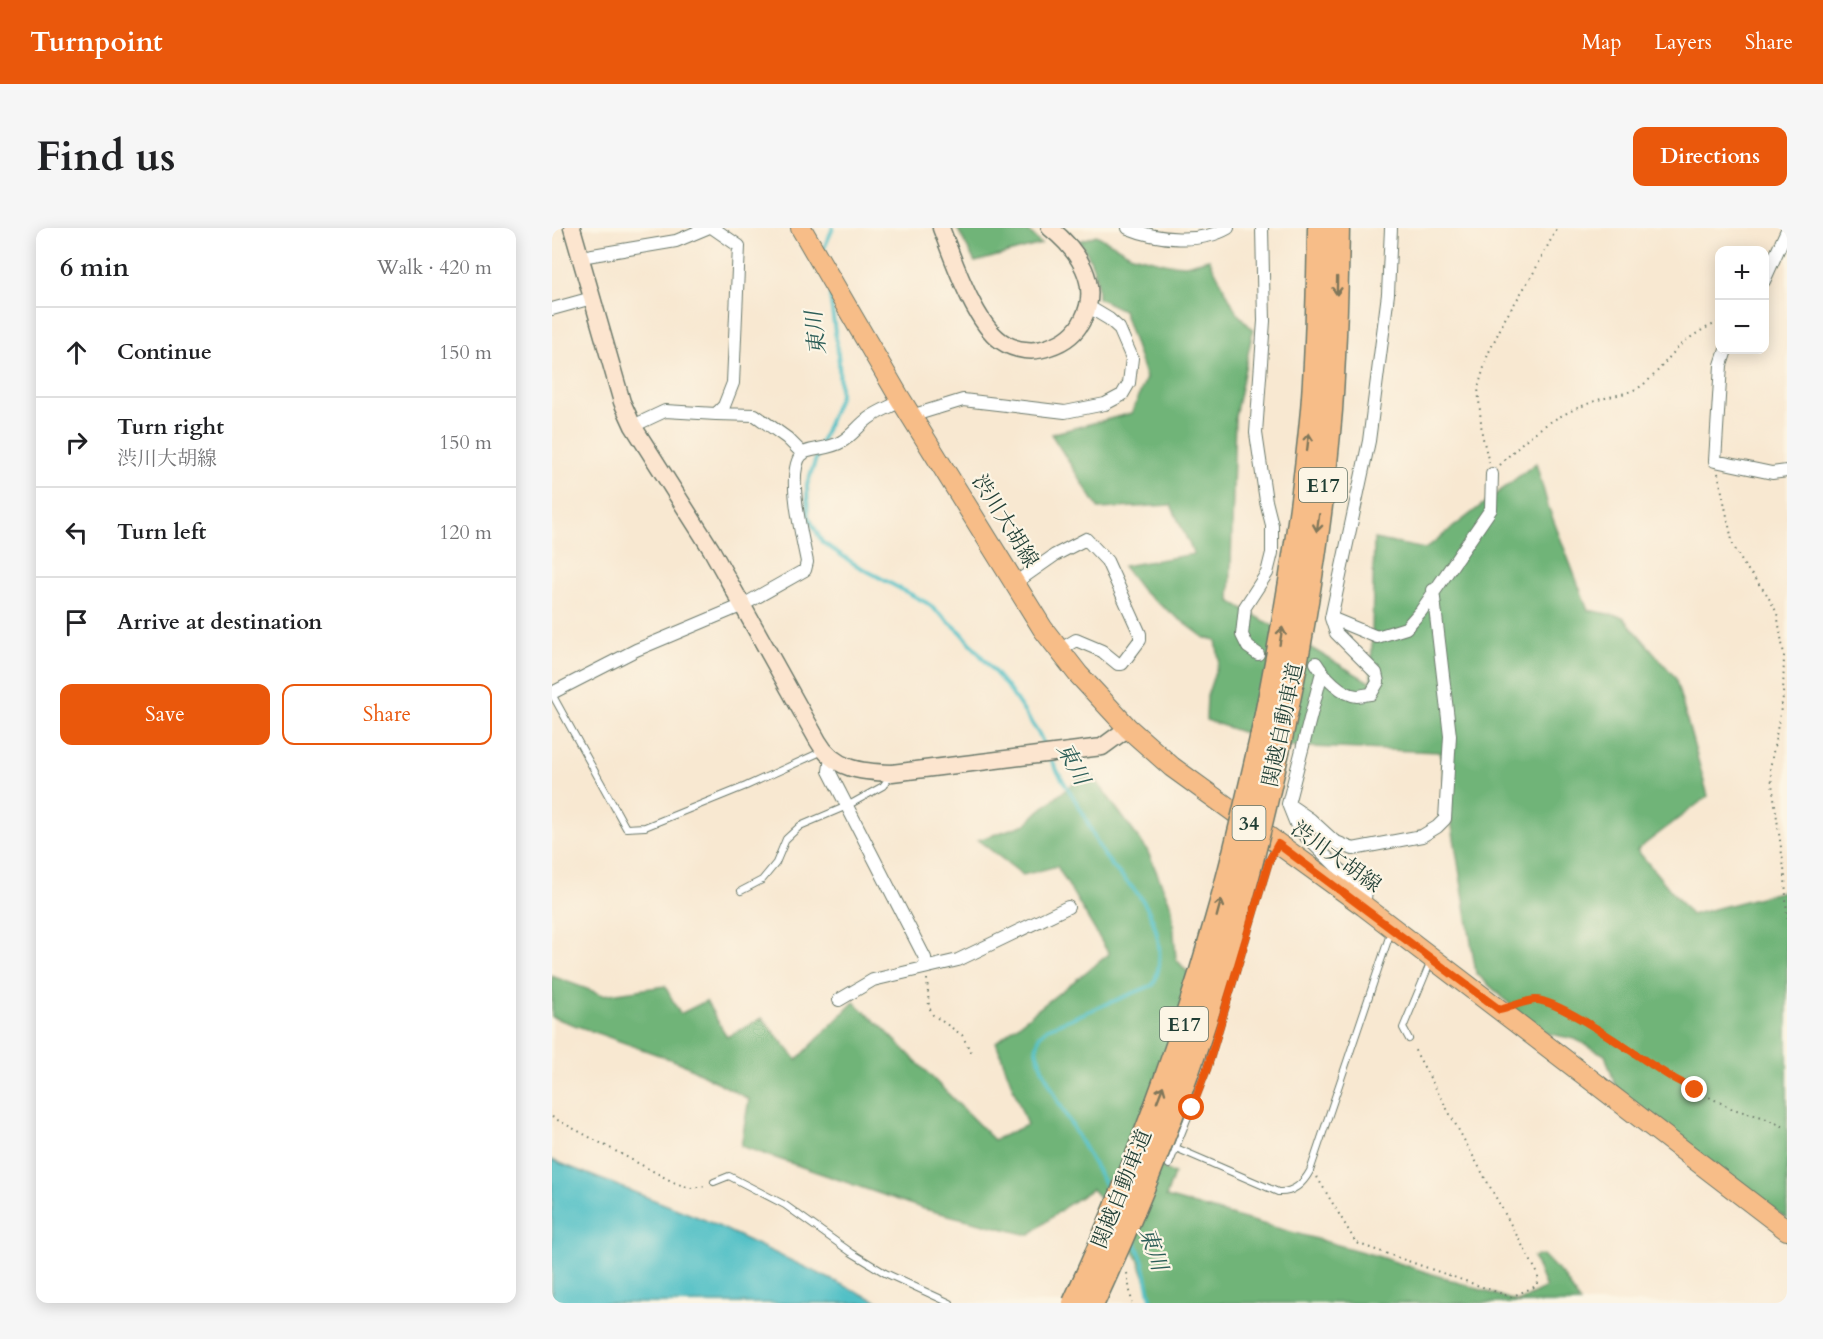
<!DOCTYPE html>
<meta charset="utf-8">
<style>
body{margin:0;font-family:Cardo,"Noto Serif JP",serif;background:#f6f6f6;color:#202124}
.controls{position:absolute;right:18px;top:18px;display:grid;overflow:hidden;border-radius:12px;box-shadow:0 3px 15px #0003}
.controls button{width:54px;height:54px;display:grid;place-items:center;padding:0;border:0;border-bottom:2px solid #e0e0e0;background:#fff;color:#202124;font:30px sans-serif}
.stop{position:absolute;width:18px;height:18px;margin:-14px;border:4px solid #ea580c;border-radius:50%;background:#fff}
.stop.end{background:#ea580c;border-color:#fff;box-shadow:0 2px 6px #0008}
.list{margin:0;padding:0;list-style:none}
h2{display:flex;justify-content:space-between;align-items:center;height:78px;margin:0;padding:0 24px;font-size:26px}
h2 small{font-size:20px;font-weight:400;color:#757577}
.list li{display:grid;grid-template-columns:39px 1fr auto;gap:18px;align-items:center;box-sizing:border-box;height:90px;padding:0 24px;border-top:2px solid #e0e0e0}
.list b{display:block;font-size:22px;white-space:nowrap}
.list p{margin:0;font-size:20px;white-space:nowrap;color:#757577}
.list em{font-size:20px;font-style:normal;color:#757577}
.actions{display:flex;gap:12px;padding:18px 24px}
.actions a{flex:1;padding:14px 0;border:2px solid #ea580c;border-radius:12px;text-align:center;font-size:21px;color:#ea580c}
.actions .main{background:#ea580c;color:#fff}
.icon{flex:none;width:33px;height:33px;fill:none;stroke:currentColor;stroke-width:2;stroke-linecap:round;stroke-linejoin:round}
.map{position:relative;flex:none;width:1235px;height:1075px;overflow:hidden;border-radius:12px}
header{display:flex;align-items:center;gap:36px;box-sizing:border-box;height:84px;padding:0 30px;background:#ea580c;color:#fff}
header strong{font-size:28px}
nav{display:flex;gap:33px;margin-inline-start:auto;font-size:21px}
.intro{display:flex;align-items:center;justify-content:space-between;box-sizing:border-box;height:144px;padding:0 36px}
h1{margin:0;font-size:42px}
.button{padding:15px 27px;border-radius:12px;background:#ea580c;color:#fff;font-size:21px;font-weight:700}
main{display:flex;gap:36px;padding:0 36px}
aside{flex:1;background:#fff;border-radius:12px;box-shadow:0 3px 15px #0003}
.map>svg:first-child{display:block}
.forest{fill:#70b478;stroke:#487856;stroke-width:1.5}
.water{fill:#51c0c6;stroke:#387e7d;stroke-width:1.5}
.lines{fill:none;stroke-linecap:round;stroke-linejoin:round}
.stream{stroke:#51c0c6;stroke-width:4}
.lane-casing{stroke:#6b796b;stroke-width:8}
.street-casing{stroke:#6b796b;stroke-width:14}
.secondary-casing{stroke:#6b796b;stroke-width:19}
.primary-casing{stroke:#6b796b;stroke-width:22}
.highway-casing{stroke:#6b796b;stroke-width:25}
.path{stroke:#6b796b;stroke-width:2;stroke-dasharray:1.5 4.5;stroke-linecap:butt}
.lane{stroke:#fff;stroke-width:6}
.street{stroke:#fff;stroke-width:12}
.secondary{stroke:#fce5cf;stroke-width:16}
.primary{stroke:#f7bd88;stroke-width:20}
.highway{stroke:#f7bd88;stroke-width:22}
.highway-bridge-casing{stroke:#6b796b;stroke-width:25;stroke-linecap:butt}
.highway-bridge{stroke:#f7bd88;stroke-width:22}
.oneway{stroke:#80775a}
.route{stroke:#ea580c;stroke-width:8}
.labels{text-anchor:middle;dominant-baseline:central;stroke-width:4.5;stroke-linejoin:round;paint-order:stroke}
.shield{fill:#fcf5e5;stroke:#617469;stroke-width:1.5}
.shield-label{font-size:20px;font-weight:bold;fill:#1f3d34}
.street-label{font-size:21px;fill:#1f3d34;stroke:#fcf5e5}
.water-label{font-size:22px;font-style:italic;fill:#2c5e58;stroke:#fcf5e5}
</style>
<header>
<strong>Turnpoint</strong>
<nav><a>Map</a><a>Layers</a><a>Share</a></nav>
</header>
<div class="intro"><h1>Find us</h1><a class="button">Directions</a></div>
<main>
<aside>
<h2>6 min<small>Walk · 420 m</small></h2>
<ul class="list">
<li><svg class="icon" aria-label="ahead" viewBox="0 0 24 24"><path d="M12 20V5M6 11l6-6 6 6"/></svg><div><b>Continue</b></div><em>150 m</em></li>
<li><svg class="icon" aria-label="right" viewBox="0 0 24 24"><path d="M7 20v-9h11M14 6l5 5-5 5"/></svg><div><b>Turn right</b><p>渋川大胡線</p></div><em>150 m</em></li>
<li><svg class="icon" aria-label="left" viewBox="0 0 24 24"><path d="M17 20v-9H6M10 6l-5 5 5 5"/></svg><div><b>Turn left</b></div><em>120 m</em></li>
<li><svg class="icon" aria-label="arrive" viewBox="0 0 24 24"><path d="M6 21V4h12l-3 4 3 4H6"/></svg><div><b>Arrive at destination</b></div></li>
</ul>
<div class="actions"><a class="main">Save</a><a>Share</a></div>
</aside>
<div class="map">
<svg width="1235" height="1075" viewBox="0 0 1235 1075">
<rect width="100%" height="100%" fill="#fcf5e5"/>
<filter id="ink" filterUnits="userSpaceOnUse"><feTurbulence type="fractalNoise" baseFrequency=".0167" numOctaves="2"/><feDisplacementMap in="SourceGraphic" scale="12" xChannelSelector="R" yChannelSelector="G"/><feConvolveMatrix kernelMatrix="1 2 1 2 8 2 1 2 1" color-interpolation-filters="sRGB"/></filter>
<filter id="wash" filterUnits="userSpaceOnUse"><feTurbulence type="fractalNoise" baseFrequency=".008" numOctaves="4" result="noise"/><feDisplacementMap in="SourceGraphic" scale="24" xChannelSelector="R" yChannelSelector="G"/><feGaussianBlur stdDeviation="1.35" result="paint"/><feColorMatrix in="noise" values="0 0 0 0 0 0 0 0 0 0 0 0 0 0 0 0 0 1.4 0 .05"/><feComposite in="paint" operator="in"/></filter>
<g filter="url(#wash)">
<rect width="100%" height="100%" fill="#f8e8d1"/>
<path class="forest" d="M 405,0 L 473,0 L 489,16 L 423,34 Z
M 544,7 L 580,27 L 617,36 L 634,37 L 657,31 L 685,85 L 701,102 L 683,188 L 678,373 L 819,455 L 822,311 L 873,321 L 984,235 L 996,278 L 1036,382 L 1071,389 L 1123,449 L 1156,568 L 1085,622 L 1139,687 L 1235,662 L 1235,991 L 1066,865 L 1053,827 L 1023,811 L 988,804 L 924,745 L 888,524 L 731,518 L 654,492 L 655,468 L 667,432 L 664,412 L 653,410 L 591,364 L 571,338 L 642,326 L 619,277 L 547,281 L 499,206 L 580,185 L 594,150 L 571,82 L 546,70 C 546,49 540,30 527,13 Z
M 537,543 L 595,622 L 620,680 L 624,731 L 639,748 L 581,923 L 622,946 L 614,969 L 825,1028 L 966,1074 L 994,1060 L 981,1029 L 991,1027 L 1013,1050 L 1028,1075 L 602,1075 L 587,1033 L 567,992 L 540,961 L 514,978 L 477,1007 L 372,981 L 189,918 L 197,871 L 129,835 L 0,789 L 0,748 L 51,767 L 113,758 L 128,786 L 154,773 L 175,809 L 210,790 L 245,832 L 302,774 L 329,798 L 442,912 L 475,897 L 444,814 L 557,726 L 505,638 L 471,647 L 426,612 L 474,596 L 487,583 Z"/>
<path class="water" d="M 0,932 L 153,992 L 329,1075 L 0,1075 Z"/>
<g class="lines">
<path class="stream" d="M 272,24 L 272,20 L 281,0
M 268,217 L 288,167 L 287,134 L 278,67
M 266,225 L 255,257 L 256,288 L 270,314 L 304,337 L 375,375 L 409,404 L 456,460 L 487,506 L 494,521
M 499,531 C 508,550 521,567 532,587 C 538,599 543,612 550,624 C 560,641 577,654 589,670 C 606,695 614,730 601,757 L 496,800 L 488,807 L 484,822 L 490,840 L 506,873 L 559,967
M 580,1005 L 591,1034 L 600,1075"/>
</g>
</g>
<g filter="url(#ink)">
<g class="lines">
<g class="lane-casing">
<path id="lane" d="M 0,466 L 74,600 L 93,599 L 194,558 L 271,523
M 189,663 L 210,652 L 224,635 L 234,611 L 248,598 L 295,578 L 331,558 L 340,546
M 857,811 L 851,800 L 879,733
M 624,920 L 726,964 C 741,965 751,956 758,943 L 838,706
M 617,937 L 655,841 L 717,633 L 725,618
M 162,954 L 177,948 L 233,977 L 300,1025 L 333,1045 L 398,1075"/>
</g>
<g class="street-casing">
<path id="street" d="M 576,0 C 605,12 648,16 676,0
M 29,29 L 124,13 L 155,0
M 1212,53 L 1235,2
M 0,81 L 40,70
M 1174,122 L 1169,137 L 1163,233 L 1220,245 L 1235,243
M 164,186 L 203,187 L 235,210 L 251,226
M 359,188 L 411,172 L 513,184 L 553,176 L 570,167 L 577,155 L 580,130 L 567,100 L 557,91 L 537,79
M 81,198 L 113,183 L 164,186 L 172,178 L 181,155 L 187,18 L 161,0
M 463,355 L 503,327 L 534,311 L 555,333 L 588,406 L 588,412 L 570,436 L 566,436 L 550,423 L 524,412 L 507,422
M 779,390 L 825,409 L 854,400 L 869,383 L 939,281 L 940,246
M 706,426 L 696,419 L 690,407 L 693,379 L 715,345 L 720,325 L 720,297 L 714,273 L 704,205 L 712,93 L 710,0
M 764,435 C 771,447 790,467 805,468 C 809,468 815,466 819,466 L 826,454 L 824,445 L 784,405 L 779,390 L 817,213 L 836,66 L 839,0
M 770,444 L 736,576 L 746,601 L 785,639 L 814,663 L 812,678
M 0,465 L 84,422 L 191,377 L 253,342 L 255,334 C 251,312 233,244 250,226 C 255,221 278,221 289,214 C 300,208 307,197 317,190 C 327,183 338,179 349,173
M 279,530 L 277,543 L 373,730 L 374,739
M 736,576 L 758,591 L 782,613 L 801,621 L 870,608 L 885,599 L 893,591 L 898,508 L 881,362
M 287,772 L 321,752 L 406,732 L 516,679"/>
</g>
<g class="secondary-casing">
<path id="secondary" d="M 20,0 L 70,174 L 81,198 L 159,321 L 266,513 C 282,542 310,544 340,545 L 550,519 L 576,500
M 389,0 C 401,31 422,94 449,113 C 463,123 482,125 497,119 C 513,114 524,106 531,91 C 549,56 526,22 498,0"/>
</g>
<g class="primary-casing">
<path id="primary" d="M 249,0 L 346,167 L 491,401 L 526,446 L 576,500 L 620,539 L 812,678 L 1235,1002"/>
</g>
<g class="highway-casing">
<path id="highway" d="M 710,506 C 732,399 750,291 760,182 C 765,122 766,61 767,0
M 729,511 C 752,403 770,293 779,182 C 783,122 785,61 786,0"/>
</g>
<path class="path" d="M 937,235 L 930,206 L 926,160 L 936,126 L 953,91 L 982,44 L 1005,0
M 948,237 C 978,204 1004,187 1046,172 C 1059,168 1075,166 1086,160 C 1101,151 1110,137 1122,124 C 1134,111 1151,100 1168,94
M 1166,245 L 1181,317 L 1192,337 L 1214,365 L 1225,385 L 1232,427 L 1231,469 L 1218,541 L 1233,648 L 1235,690
M 375,751 L 377,779 L 381,787 L 410,807 L 421,828
M 968,776 L 984,772 L 999,776 L 1033,794 L 1090,828 L 1110,844 L 1143,862 L 1181,881 L 1210,889 L 1235,900
M 0,889 L 123,955 L 138,960 L 154,958
M 765,949 L 803,1013 L 807,1016 L 959,1069 L 982,1059 L 986,1055 L 986,1046 L 861,819
M 575,1045 L 580,1075"/>
<use href="#lane" class="lane"/>
<use href="#street" class="street"/>
<use href="#secondary" class="secondary"/>
<use href="#primary" class="primary"/>
<use href="#highway" class="highway"/>
<g class="highway-bridge-casing">
<path id="highway-bridge" d="M 522,1075 C 579,951 627,823 664,692 C 682,630 696,568 710,506
M 541,1075 C 597,954 645,829 682,701 C 700,638 714,574 729,511"/>
</g>
<use href="#highway-bridge" class="highway-bridge"/>
</g>
<defs><path id="oneway-shaft" d="M-6 0H5M1.5-3L5.5 0L1.5 3" fill="none" stroke-width="1.6" stroke-linecap="round" stroke-linejoin="round" transform="scale(1.5)"/></defs>
<g class="oneway">
<use href="#oneway-shaft" transform="translate(785 58) rotate(91)"/>
<use href="#oneway-shaft" transform="translate(756 214) rotate(-84)"/>
<use href="#oneway-shaft" transform="translate(766 295) rotate(98)"/>
<use href="#oneway-shaft" transform="translate(729 408) rotate(-81)"/>
<use href="#oneway-shaft" transform="translate(667 680) rotate(-75)"/>
<use href="#oneway-shaft" transform="translate(608 866) rotate(-69)"/>
</g>
</g>
<g class="lines" filter="url(#ink)">
<path class="route" d="M 640,880 L 655,841 L 717,633 L 726,616 L 948,782 C 959,779 972,773 983,772 C 1007,771 1088,830 1111,844 C 1121,851 1133,856 1143,862"/>
</g>
<g class="labels">
<g class="shield">
<rect x="747" y="240" width="48" height="34" rx="4.5"/>
<rect x="680.5" y="578" width="33" height="34" rx="4.5"/>
<rect x="608" y="779" width="48" height="34" rx="4.5"/>
</g>
<g class="shield-label">
<text x="771" y="257">E17</text>
<text x="697" y="595">34</text>
<text x="632" y="796">E17</text>
</g>
<g class="street-label">
<text transform="translate(453 293) rotate(58)">渋川大胡線</text>
<text transform="translate(731 497) rotate(-78)">関越自動車道</text>
<text transform="translate(784 629) rotate(36)">渋川大胡線</text>
<text transform="translate(570 961) rotate(-68)">関越自動車道</text>
</g>
<g class="water-label">
<text transform="translate(264 105) rotate(-96)">東川</text>
<text transform="translate(521 536) rotate(62)">東川</text>
<text transform="translate(601 1021) rotate(71)">東川</text>
</g>
</g>
</svg>
<div class="controls">
<button>+</button>
<button>−</button>
</div>
<div class="stop" style="left:640px;top:880px"></div>
<div class="stop end" style="left:1143px;top:862px"></div>
</div>
</main>
